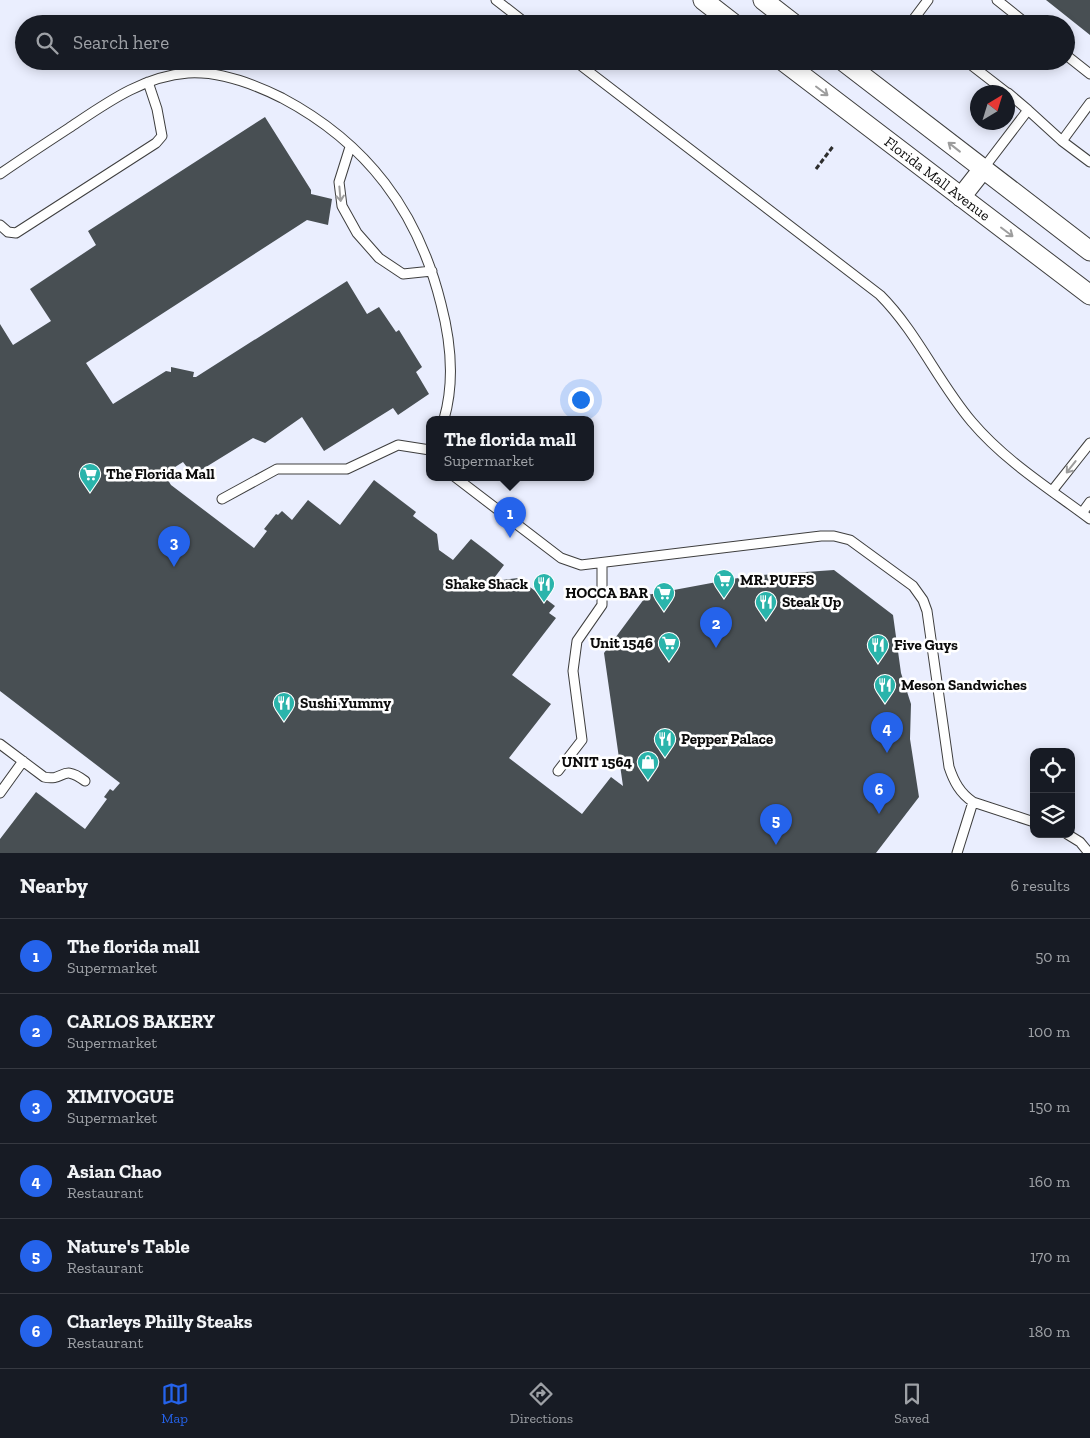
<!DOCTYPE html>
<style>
body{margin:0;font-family:"Zilla Slab",serif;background:#20242c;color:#f1f3f6}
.controls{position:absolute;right:15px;bottom:15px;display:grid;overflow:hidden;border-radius:10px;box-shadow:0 2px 12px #0003}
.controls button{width:45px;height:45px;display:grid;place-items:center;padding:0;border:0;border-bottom:1px solid #363941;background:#171b24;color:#f1f3f6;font:25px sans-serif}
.compass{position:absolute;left:970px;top:85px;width:45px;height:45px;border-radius:50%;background:#171b24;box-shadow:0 2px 12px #0003;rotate:38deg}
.you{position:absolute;left:580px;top:399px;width:18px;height:18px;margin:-12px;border:4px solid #fff;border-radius:50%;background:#1a73e8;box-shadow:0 0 0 8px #1a73e833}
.badge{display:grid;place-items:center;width:32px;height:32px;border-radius:50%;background:#2563eb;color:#fff;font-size:16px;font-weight:700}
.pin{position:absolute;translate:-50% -41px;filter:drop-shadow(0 1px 2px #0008)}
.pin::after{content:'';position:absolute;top:26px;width:18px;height:15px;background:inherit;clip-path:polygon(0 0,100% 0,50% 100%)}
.popup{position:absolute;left:426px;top:416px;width:168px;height:65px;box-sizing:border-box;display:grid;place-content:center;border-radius:10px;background:#171b24;filter:drop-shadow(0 1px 4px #0005);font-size:16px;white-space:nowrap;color:#9ea1a6}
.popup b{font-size:19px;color:#f1f3f6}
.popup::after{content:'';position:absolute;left:50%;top:100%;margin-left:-10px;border:10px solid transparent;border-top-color:#171b24}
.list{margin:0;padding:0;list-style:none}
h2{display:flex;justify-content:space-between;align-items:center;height:65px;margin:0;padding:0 20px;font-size:21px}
h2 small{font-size:16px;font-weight:400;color:#9ea1a6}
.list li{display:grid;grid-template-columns:32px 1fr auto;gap:15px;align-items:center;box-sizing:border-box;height:75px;padding:0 20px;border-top:1px solid #363941}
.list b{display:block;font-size:19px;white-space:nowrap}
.list p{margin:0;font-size:16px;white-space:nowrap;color:#9ea1a6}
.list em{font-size:16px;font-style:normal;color:#9ea1a6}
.icon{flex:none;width:28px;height:28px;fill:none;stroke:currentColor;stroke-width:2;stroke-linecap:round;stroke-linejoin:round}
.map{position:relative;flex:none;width:1090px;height:853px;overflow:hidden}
.search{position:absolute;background:#171b24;box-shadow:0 2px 12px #0003;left:15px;right:15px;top:15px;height:55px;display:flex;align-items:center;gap:12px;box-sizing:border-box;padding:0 18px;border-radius:28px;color:#9ea1a6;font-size:19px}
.sheet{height:515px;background:#171b24}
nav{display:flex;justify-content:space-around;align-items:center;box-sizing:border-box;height:70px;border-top:1px solid #363941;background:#171b24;font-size:14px;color:#9ea1a6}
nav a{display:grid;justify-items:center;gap:2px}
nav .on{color:#2563eb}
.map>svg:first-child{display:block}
.building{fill:#484f53}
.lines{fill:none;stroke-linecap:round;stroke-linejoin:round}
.service-casing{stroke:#3e3e3e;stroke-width:11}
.minor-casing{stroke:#3e3e3e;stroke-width:21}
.path{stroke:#2d2d2d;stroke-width:3;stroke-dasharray:5 2.5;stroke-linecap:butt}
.service{stroke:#fff;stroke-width:9}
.minor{stroke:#fff;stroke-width:19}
.oneway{stroke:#9d9d9d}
.labels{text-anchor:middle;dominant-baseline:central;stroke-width:5;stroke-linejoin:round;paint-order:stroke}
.street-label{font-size:15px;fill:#0b0b0b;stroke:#fff}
.poi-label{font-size:15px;font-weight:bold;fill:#0b0b0b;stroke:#fff;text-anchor:start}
</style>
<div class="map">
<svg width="1090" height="853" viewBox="0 0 1090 853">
<rect width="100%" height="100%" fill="#eaeefe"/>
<path class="building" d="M 1046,0 L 1090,0 L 1090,35 Z
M 265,117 L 311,190 L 311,194 L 332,199 L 328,225 L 307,220 L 86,363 L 113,404 L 166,371 L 171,372 L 171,367 L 194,372 L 193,377 L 196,377 L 347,281 L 367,314 L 379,307 L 396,332 L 399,330 L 422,367 L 416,372 L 429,394 L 398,415 L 393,408 L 324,451 L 302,417 L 265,443 L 253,438 L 193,475 L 183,462 L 164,474 L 171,485 L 254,548 L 267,531 L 264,529 L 276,514 L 278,515 L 282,511 L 292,520 L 308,500 L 340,525 L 374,480 L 416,512 L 413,516 L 437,534 L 439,550 L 453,560 L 471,539 L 488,552 L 504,565 L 485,590 L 501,588 L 502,580 L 518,578 L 555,606 L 549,613 L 556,618 L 512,675 L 551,704 L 509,758 L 582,814 L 611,777 L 623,786 L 604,653 L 647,595 L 749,576 L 834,570 L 893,615 L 901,673 L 911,704 L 910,739 L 919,797 L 876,853 L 0,853 L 0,839 L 36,792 L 85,829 L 107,799 L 104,797 L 110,789 L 113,791 L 120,783 L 0,691 L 0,324 L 13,345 L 51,321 L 30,289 L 96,245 L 88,231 Z"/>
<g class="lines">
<g class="service-casing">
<path id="service" d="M 496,0 L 527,24
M 997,0 L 1027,24
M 918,24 L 913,20 L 928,0
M 1066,55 L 1090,74
M 575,61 L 880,295 C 917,332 938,382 972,422 C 1005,461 1050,489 1090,519
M 966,61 L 1006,92
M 1008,93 L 1028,110
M 1062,141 L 1090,162
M 350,147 L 339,182 L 342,206 L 357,233 L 379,258 L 403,274 L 432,271
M 983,169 L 1028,110 L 1062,141 L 1090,103
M 0,174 C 23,158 46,143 69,128 C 105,104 143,76 188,73 C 220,71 254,84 282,98 C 367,143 418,211 441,304 C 451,342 455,381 444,419
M 0,225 L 8,232 L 16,233 L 156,143 L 162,136 L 157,109 L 148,82
M 455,477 L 561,558 L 581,565 L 821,536 L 834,536 L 850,540 L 913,586 L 923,600 L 927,611 L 949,767 C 954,782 960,793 973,802 L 1034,822
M 1052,491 L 1090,443
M 222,499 L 277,469 L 347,469 L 398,445 L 430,450
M 1082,513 L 1090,502
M 0,744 L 44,777 C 65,782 61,763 85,781
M 558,771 L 582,740 L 573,671 L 577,641 L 602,605 L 602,564
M 0,793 L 23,761
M 1067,834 L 1080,842 L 1089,853
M 957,853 L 973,802"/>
</g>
<g class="minor-casing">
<g id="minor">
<path d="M 703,0 L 734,24"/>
<path d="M 763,0 L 794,24"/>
<path id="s1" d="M 783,61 L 1090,295"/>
<path d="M 843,61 L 1090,251"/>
<path d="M 961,197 L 983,169"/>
</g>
</g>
<path class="path" d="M 816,169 L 834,145"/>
<use href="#service" class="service"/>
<use href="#minor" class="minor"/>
</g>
<defs><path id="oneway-shaft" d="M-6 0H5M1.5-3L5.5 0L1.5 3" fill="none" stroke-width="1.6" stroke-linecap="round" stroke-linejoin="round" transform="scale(1.25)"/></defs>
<g class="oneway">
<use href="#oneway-shaft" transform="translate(822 91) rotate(37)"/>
<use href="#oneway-shaft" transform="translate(954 147) rotate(-142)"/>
<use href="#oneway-shaft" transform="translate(340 194) rotate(85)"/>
<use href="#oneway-shaft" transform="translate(1007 232) rotate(37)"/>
<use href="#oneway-shaft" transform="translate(1071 467) rotate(128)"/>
</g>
<defs>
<g id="supermarket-pin" transform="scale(1.125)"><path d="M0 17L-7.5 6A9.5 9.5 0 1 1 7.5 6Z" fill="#2ab4ab" stroke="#fff"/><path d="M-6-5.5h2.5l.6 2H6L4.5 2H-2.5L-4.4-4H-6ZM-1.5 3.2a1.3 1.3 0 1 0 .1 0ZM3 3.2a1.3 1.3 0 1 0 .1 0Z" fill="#fff"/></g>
<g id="restaurant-pin" transform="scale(1.125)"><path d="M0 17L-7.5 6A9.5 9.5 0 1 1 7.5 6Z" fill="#2ab4ab" stroke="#fff"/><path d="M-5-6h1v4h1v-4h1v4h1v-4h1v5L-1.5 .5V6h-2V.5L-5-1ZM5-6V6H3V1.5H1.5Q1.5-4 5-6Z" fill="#fff"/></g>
<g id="shop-pin" transform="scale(1.125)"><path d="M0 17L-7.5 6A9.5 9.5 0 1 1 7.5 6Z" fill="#2ab4ab" stroke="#fff"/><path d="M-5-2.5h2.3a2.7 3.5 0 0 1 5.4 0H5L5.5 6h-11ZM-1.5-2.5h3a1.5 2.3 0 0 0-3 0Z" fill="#fff"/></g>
</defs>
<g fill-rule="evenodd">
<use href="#supermarket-pin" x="90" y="474"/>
<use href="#supermarket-pin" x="724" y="580"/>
<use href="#restaurant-pin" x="544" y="584"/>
<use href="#supermarket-pin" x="664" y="593"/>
<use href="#restaurant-pin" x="766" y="602"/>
<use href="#supermarket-pin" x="669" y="643"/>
<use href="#restaurant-pin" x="878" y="645"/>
<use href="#restaurant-pin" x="885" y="685"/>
<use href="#restaurant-pin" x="284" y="703"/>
<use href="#restaurant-pin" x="665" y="739"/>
<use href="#shop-pin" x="648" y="762"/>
</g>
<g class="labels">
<g class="street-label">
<text stroke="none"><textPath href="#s1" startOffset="194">Florida Mall Avenue</textPath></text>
</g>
<g class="poi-label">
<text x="106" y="474">The Florida Mall</text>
<text x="740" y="580">MR. PUFFS</text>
<text x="528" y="584" text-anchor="end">Shake Shack</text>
<text x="648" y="593" text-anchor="end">HOCCA BAR</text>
<text x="782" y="602">Steak Up</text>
<text x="653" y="643" text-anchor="end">Unit 1546</text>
<text x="894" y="645">Five Guys</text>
<text x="901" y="685">Meson Sandwiches</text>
<text x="300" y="703">Sushi Yummy</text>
<text x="681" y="739">Pepper Palace</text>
<text x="632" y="762" text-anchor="end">UNIT 1564</text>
</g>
</g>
</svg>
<div class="controls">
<button><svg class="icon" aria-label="locate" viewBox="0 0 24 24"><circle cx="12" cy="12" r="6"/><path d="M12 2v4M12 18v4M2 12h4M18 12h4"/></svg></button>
<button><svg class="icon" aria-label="layers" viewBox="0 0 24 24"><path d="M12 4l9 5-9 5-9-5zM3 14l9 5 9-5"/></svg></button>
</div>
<svg class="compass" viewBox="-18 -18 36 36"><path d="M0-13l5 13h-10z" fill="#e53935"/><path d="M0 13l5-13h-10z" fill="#9ea1a6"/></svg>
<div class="you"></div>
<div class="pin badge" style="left:510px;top:538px">1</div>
<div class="popup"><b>The florida mall</b>Supermarket</div>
<div class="pin badge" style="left:716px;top:648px">2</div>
<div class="pin badge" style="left:174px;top:567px">3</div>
<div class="pin badge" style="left:887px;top:753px">4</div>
<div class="pin badge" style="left:776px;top:845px">5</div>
<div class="pin badge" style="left:879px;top:814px">6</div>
<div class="search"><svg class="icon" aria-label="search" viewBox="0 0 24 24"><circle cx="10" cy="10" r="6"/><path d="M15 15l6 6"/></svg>Search here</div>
</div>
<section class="sheet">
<h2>Nearby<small>6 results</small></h2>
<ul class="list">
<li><span class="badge">1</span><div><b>The florida mall</b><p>Supermarket</p></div><em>50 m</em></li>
<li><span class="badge">2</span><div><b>CARLOS BAKERY</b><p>Supermarket</p></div><em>100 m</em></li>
<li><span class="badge">3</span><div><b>XIMIVOGUE</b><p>Supermarket</p></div><em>150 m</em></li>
<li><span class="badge">4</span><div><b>Asian Chao</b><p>Restaurant</p></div><em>160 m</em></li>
<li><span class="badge">5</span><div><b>Nature's Table</b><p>Restaurant</p></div><em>170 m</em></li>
<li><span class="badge">6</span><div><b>Charleys Philly Steaks</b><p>Restaurant</p></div><em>180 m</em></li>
</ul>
</section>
<nav>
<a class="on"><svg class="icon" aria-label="map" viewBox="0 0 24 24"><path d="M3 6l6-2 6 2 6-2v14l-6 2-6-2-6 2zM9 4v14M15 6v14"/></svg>Map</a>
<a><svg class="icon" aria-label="directions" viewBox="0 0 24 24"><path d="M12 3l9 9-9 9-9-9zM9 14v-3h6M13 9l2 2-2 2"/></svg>Directions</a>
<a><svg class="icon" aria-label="saved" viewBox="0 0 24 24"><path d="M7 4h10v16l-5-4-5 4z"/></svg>Saved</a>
</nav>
